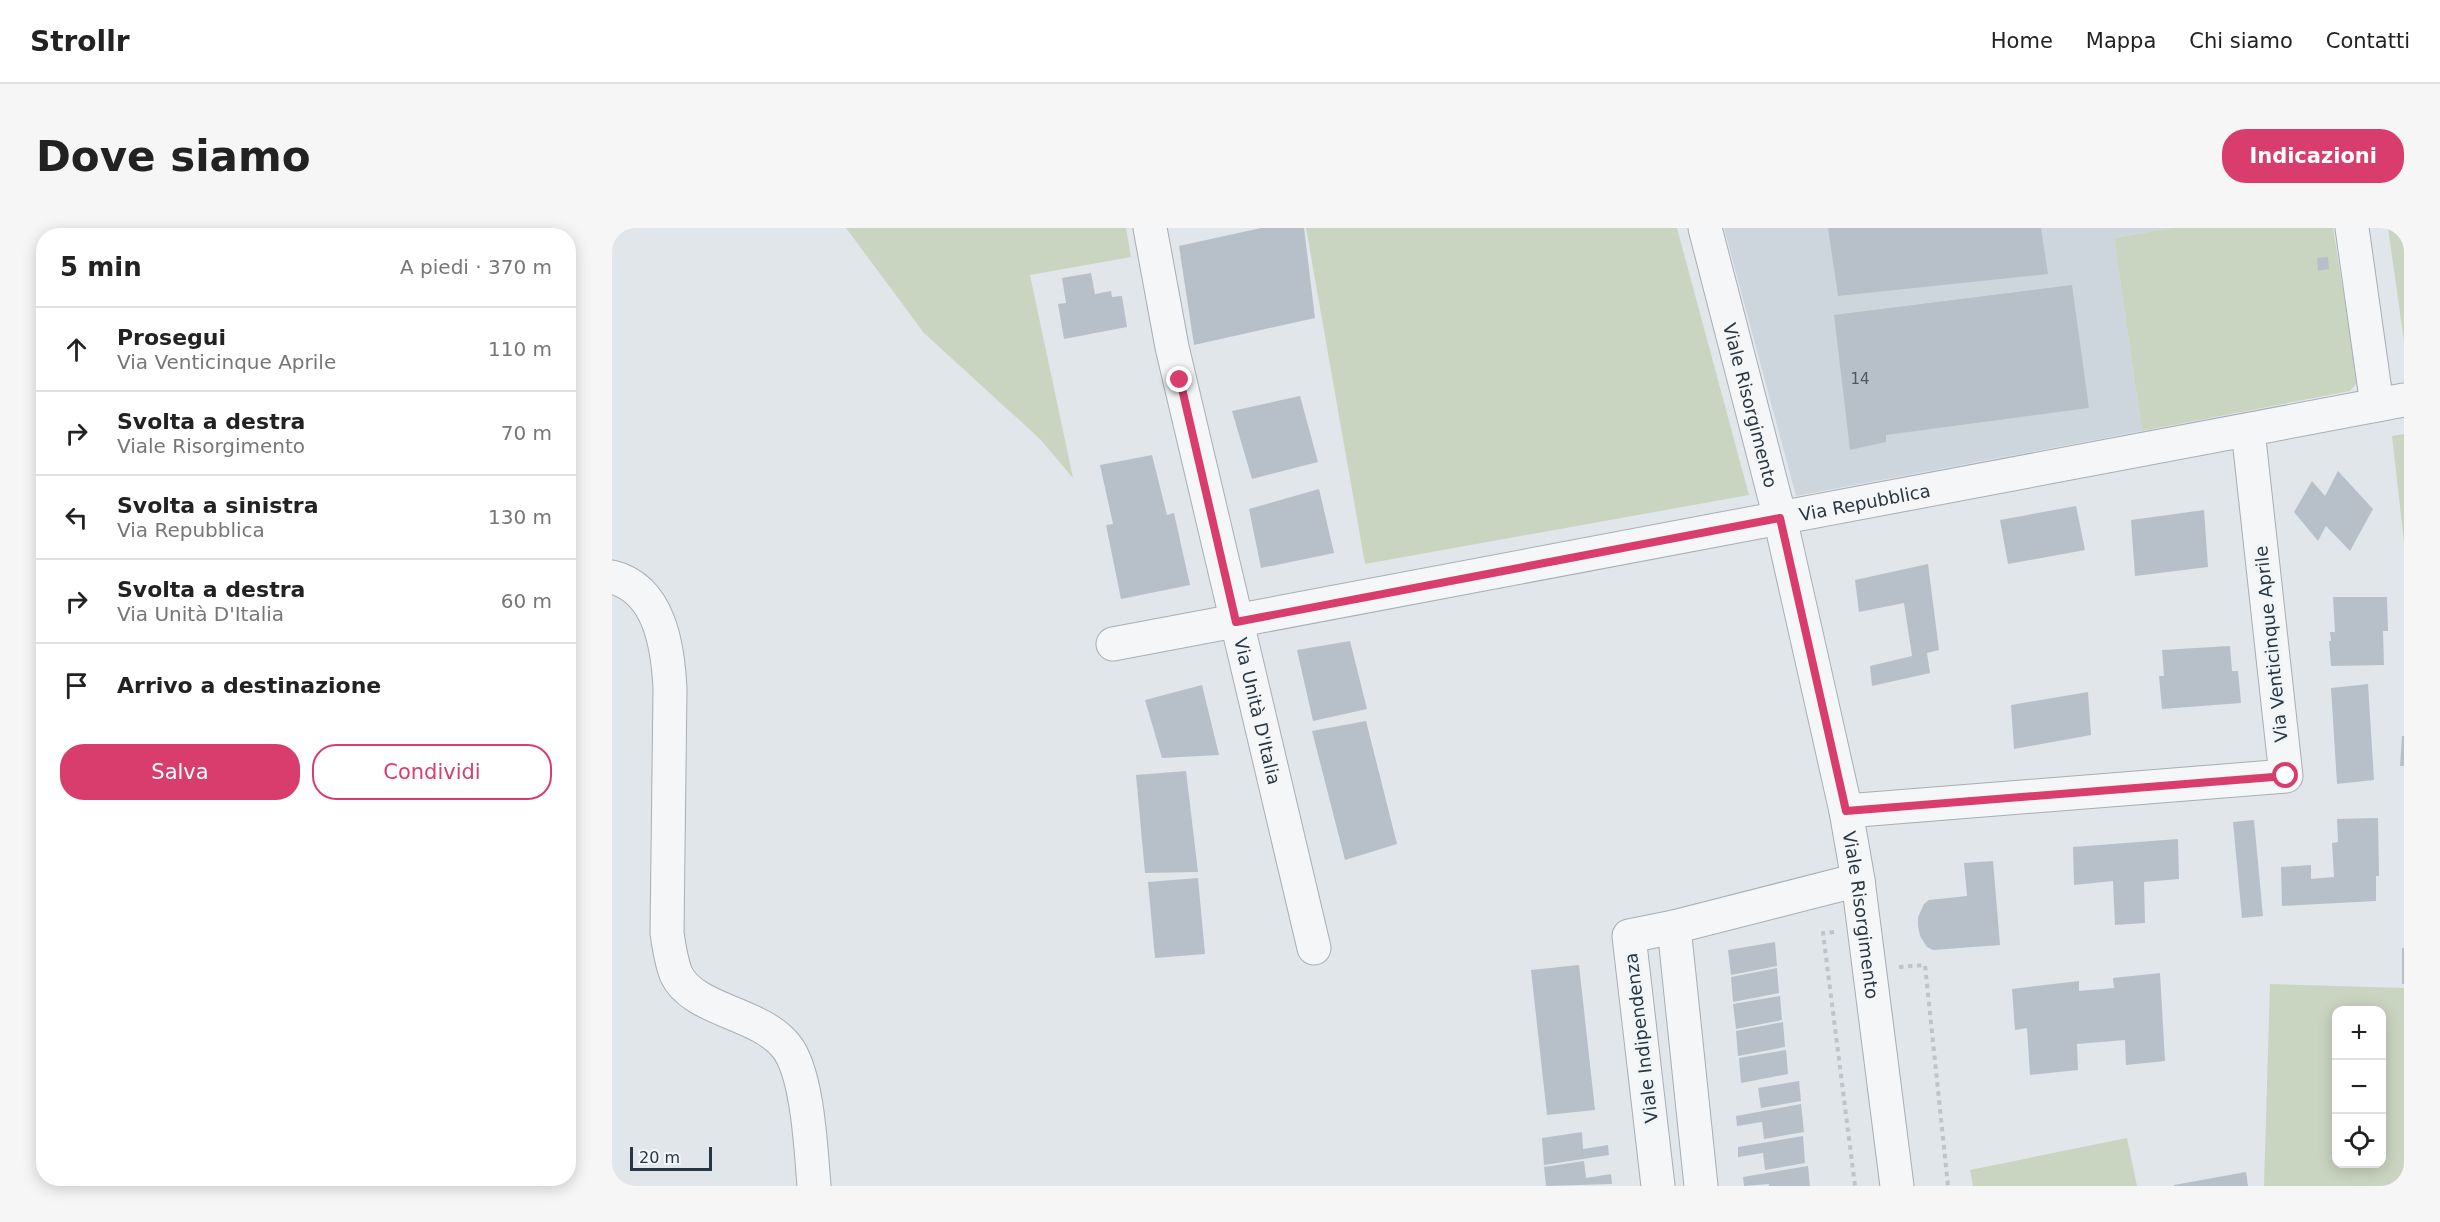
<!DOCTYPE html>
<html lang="it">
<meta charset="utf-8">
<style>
body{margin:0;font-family:"DejaVu Sans",sans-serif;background:#f6f6f6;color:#222}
.controls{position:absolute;right:18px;bottom:18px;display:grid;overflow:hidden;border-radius:12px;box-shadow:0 3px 15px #0003}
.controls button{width:54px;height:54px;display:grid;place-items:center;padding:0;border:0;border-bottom:2px solid #e0e0e0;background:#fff;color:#222;font:30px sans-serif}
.scale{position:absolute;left:18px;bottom:15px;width:82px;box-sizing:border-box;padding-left:6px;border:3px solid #283643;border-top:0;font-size:16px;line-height:21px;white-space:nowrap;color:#283643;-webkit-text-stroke:4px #f0f5f8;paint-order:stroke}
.stop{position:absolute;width:18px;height:18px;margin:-14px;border:4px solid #d83d6d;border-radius:50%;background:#fff}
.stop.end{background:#d83d6d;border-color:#fff;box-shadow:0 2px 6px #0008}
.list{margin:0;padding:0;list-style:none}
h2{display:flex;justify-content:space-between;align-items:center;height:78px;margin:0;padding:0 24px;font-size:26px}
h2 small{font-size:20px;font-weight:400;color:#767676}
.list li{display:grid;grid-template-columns:39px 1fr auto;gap:18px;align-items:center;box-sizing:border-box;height:84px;padding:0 24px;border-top:2px solid #e0e0e0}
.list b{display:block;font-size:22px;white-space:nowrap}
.list p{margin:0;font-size:20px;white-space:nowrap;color:#767676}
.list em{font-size:20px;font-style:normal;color:#767676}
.actions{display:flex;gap:12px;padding:18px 24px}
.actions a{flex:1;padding:14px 0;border:2px solid #d83d6d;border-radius:24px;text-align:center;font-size:21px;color:#d83d6d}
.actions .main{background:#d83d6d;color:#fff}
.icon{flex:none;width:33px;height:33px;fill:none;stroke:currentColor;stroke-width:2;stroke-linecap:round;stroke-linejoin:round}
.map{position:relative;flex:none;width:1792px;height:958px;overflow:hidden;border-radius:24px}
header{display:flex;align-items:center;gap:36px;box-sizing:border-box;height:84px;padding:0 30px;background:#fff;border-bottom:2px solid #e0e0e0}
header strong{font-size:28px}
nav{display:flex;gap:33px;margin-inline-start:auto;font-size:21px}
.intro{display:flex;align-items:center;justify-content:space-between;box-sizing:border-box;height:144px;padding:0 36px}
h1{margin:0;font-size:42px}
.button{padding:15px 27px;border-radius:24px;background:#d83d6d;color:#fff;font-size:21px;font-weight:700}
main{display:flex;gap:36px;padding:0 36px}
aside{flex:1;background:#fff;border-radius:24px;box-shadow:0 3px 15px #0003}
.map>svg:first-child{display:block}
.built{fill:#ced6dd}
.green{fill:#c9d5c1;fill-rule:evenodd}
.building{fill:#b7c0c8}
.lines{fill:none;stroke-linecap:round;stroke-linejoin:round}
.minor-casing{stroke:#a6aeb5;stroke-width:35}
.path{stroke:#bfc4c9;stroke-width:4;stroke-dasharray:4.5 4.5;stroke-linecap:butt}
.minor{stroke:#f4f6f8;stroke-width:33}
.route{stroke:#d83d6d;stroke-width:8}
.labels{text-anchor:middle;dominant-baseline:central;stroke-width:6;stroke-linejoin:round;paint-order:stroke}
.number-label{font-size:15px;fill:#4c5864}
.street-label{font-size:18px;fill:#283643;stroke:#f0f5f8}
</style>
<header>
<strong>Strollr</strong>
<nav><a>Home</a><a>Mappa</a><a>Chi siamo</a><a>Contatti</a></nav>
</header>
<div class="intro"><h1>Dove siamo</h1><a class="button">Indicazioni</a></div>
<main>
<aside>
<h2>5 min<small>A piedi · 370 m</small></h2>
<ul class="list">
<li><svg class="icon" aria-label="ahead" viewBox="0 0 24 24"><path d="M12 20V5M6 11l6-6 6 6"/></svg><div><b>Prosegui</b><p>Via Venticinque Aprile</p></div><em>110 m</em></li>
<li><svg class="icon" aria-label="right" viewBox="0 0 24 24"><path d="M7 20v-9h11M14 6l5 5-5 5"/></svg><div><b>Svolta a destra</b><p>Viale Risorgimento</p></div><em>70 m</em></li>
<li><svg class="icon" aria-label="left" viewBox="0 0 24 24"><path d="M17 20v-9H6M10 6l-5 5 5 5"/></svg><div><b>Svolta a sinistra</b><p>Via Repubblica</p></div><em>130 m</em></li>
<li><svg class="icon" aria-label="right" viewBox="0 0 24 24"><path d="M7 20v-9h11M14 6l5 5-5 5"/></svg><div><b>Svolta a destra</b><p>Via Unità D'Italia</p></div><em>60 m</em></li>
<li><svg class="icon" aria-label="arrive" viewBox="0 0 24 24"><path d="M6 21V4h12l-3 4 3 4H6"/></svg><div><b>Arrivo a destinazione</b></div></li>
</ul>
<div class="actions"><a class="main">Salva</a><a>Condividi</a></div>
</aside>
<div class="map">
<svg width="1792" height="958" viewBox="0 0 1792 958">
<rect width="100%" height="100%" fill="#e1e6ea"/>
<path class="built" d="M 1112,0 L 1560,0 L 1502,10 L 1530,203 L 1184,268 Z"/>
<path class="green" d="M 234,0 L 514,0 L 519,29 L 418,47 L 461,250 L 428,211 L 312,105 Z
M 694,0 L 1065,0 L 1137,267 L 753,336 Z
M 1560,0 L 1721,0 L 1744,141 L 1745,155 L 1738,163 L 1530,203 L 1502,10 Z
M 1776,0 L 1792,0 L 1792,113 Z
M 1792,206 L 1792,314 L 1780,208 Z
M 1658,756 L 1792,760 L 1792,958 L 1652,958 ZM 1724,782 L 1770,782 L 1770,936 L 1724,936 Z
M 1515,910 L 1525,958 L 1361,958 L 1358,942 Z"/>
<path class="building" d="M 649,0 L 692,0 L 703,90 L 582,117 L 567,18 Z
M 1216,0 L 1429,0 L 1436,46 L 1226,68 Z
M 1716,29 L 1717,41 L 1706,43 L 1705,30 Z
M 479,45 L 483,66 L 499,63 L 500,69 L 510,68 L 515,99 L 452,111 L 446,76 L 454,75 L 450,50 Z
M 1460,57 L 1477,180 L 1274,207 L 1274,214 L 1238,222 L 1222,87 Z
M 688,168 L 706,234 L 640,251 L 620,183 Z
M 540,227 L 555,287 L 562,285 L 578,357 L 509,371 L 494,297 L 501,296 L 488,237 Z
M 1726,243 L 1761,281 L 1738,323 L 1714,298 L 1706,313 L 1682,284 L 1700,253 L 1713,268 Z
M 707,261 L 722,325 L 649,340 L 637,281 Z
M 1464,278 L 1473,322 L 1396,336 L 1388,292 Z
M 1592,282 L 1596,339 L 1523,348 L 1519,292 Z
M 1316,336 L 1327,422 L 1315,425 L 1318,445 L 1260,458 L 1258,438 L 1300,428 L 1292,375 L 1247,384 L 1243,352 Z
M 1721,369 L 1775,369 L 1776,403 L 1771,403 L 1772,437 L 1719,438 L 1717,413 L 1719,413 L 1718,404 L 1723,404 Z
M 738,413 L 755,481 L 701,493 L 685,422 Z
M 1618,418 L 1620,443 L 1626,443 L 1629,475 L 1550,481 L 1547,448 L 1552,448 L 1550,422 Z
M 1756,456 L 1762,552 L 1725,556 L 1719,460 Z
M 590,457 L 607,527 L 550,530 L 533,472 Z
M 1476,464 L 1479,507 L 1402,521 L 1399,477 Z
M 754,493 L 785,616 L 733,632 L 700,503 Z
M 1790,508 L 1792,508 L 1792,538 L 1788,538 Z
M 574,543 L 586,644 L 533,645 L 524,547 Z
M 1766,590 L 1767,648 L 1764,648 L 1764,673 L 1670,678 L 1669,639 L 1699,637 L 1699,651 L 1722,649 L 1720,615 L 1726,614 L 1725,591 Z
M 1642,592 L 1651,688 L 1630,690 L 1621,594 Z
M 1566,611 L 1567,651 L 1532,654 L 1533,695 L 1503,697 L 1501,653 L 1462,657 L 1461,619 Z
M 1381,633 L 1388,717 L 1321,722 L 1315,719 L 1308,708 L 1306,698 L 1306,689 L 1312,676 L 1317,672 L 1355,668 L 1352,635 Z
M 586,650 L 593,726 L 543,730 L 536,654 Z
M 1163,714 L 1165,738 L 1119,747 L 1116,722 Z
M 1790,720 L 1792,720 L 1792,756 L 1790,756 Z
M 967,737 L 983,882 L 935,887 L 919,742 Z
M 1165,740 L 1167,765 L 1121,774 L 1119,749 Z
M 1548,745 L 1553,833 L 1514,837 L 1513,812 L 1465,816 L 1466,842 L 1418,847 L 1415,800 L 1403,802 L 1400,761 L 1467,753 L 1467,763 L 1502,760 L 1501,750 Z
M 1168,768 L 1170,792 L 1124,801 L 1121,776 Z
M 1171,794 L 1173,819 L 1126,828 L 1124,803 Z
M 1174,822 L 1176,846 L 1129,855 L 1127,830 Z
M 1187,853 L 1189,873 L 1149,880 L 1146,860 Z
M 1189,876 L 1192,904 L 1152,911 L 1150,894 L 1125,898 L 1124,888 Z
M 970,904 L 971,921 L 996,917 L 997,927 L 932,937 L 930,910 Z
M 1191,908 L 1193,935 L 1153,942 L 1151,925 L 1126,929 L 1126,919 Z
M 972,933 L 974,950 L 999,946 L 1000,956 L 934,958 L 932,939 Z
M 1196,938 L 1198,958 L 1157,958 L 1157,956 L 1132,958 L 1131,949 Z
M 1634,944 L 1636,958 L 1562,958 L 1562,957 Z"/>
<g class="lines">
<g class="minor-casing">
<g id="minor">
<path id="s1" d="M 538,0 L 560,119 L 702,720"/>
<path id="s2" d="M 1093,0 L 1168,290 L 1234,583 L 1246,652 L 1285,958"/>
<path d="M 1740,0 L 1765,177"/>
<path d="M 0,349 C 48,361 56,419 58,461 L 55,705 C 57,719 59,733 64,746 C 81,783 147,784 174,818 C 196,845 199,923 202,958"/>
<path id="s3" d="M 501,416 L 1792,172"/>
<path d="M 1234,583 L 1674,548 L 1636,202"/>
<path d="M 1062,699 L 1246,652"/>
<path d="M 1046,958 L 1017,708 L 1062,699 L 1089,958"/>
</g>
</g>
<path class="path" d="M 1222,704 L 1211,705 L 1243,958
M 1287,739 L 1313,737 L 1336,958"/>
<use href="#minor" class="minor"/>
</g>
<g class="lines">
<path class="route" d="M 568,152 L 624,394 L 1168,290 L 1234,583 L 1674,548"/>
</g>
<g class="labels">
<g class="number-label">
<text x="1248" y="151">14</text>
</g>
<g class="street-label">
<text stroke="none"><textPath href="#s2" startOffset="183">Viale Risorgimento</textPath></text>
<text stroke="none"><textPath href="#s3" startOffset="765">Via Repubblica</textPath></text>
<text transform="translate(1659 416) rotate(-96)">Via Venticinque Aprile</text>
<text stroke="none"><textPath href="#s1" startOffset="495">Via Unità D'Italia</textPath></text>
<text stroke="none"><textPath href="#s2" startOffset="705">Viale Risorgimento</textPath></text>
<text transform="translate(1029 810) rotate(-97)">Viale Indipendenza</text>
</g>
</g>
</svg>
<div class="controls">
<button>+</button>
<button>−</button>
<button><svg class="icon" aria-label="locate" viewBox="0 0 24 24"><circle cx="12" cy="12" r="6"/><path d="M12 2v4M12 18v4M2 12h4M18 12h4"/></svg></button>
</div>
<div class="scale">20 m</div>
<div class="stop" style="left:1674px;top:548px"></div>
<div class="stop end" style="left:568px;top:152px"></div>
</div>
</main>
